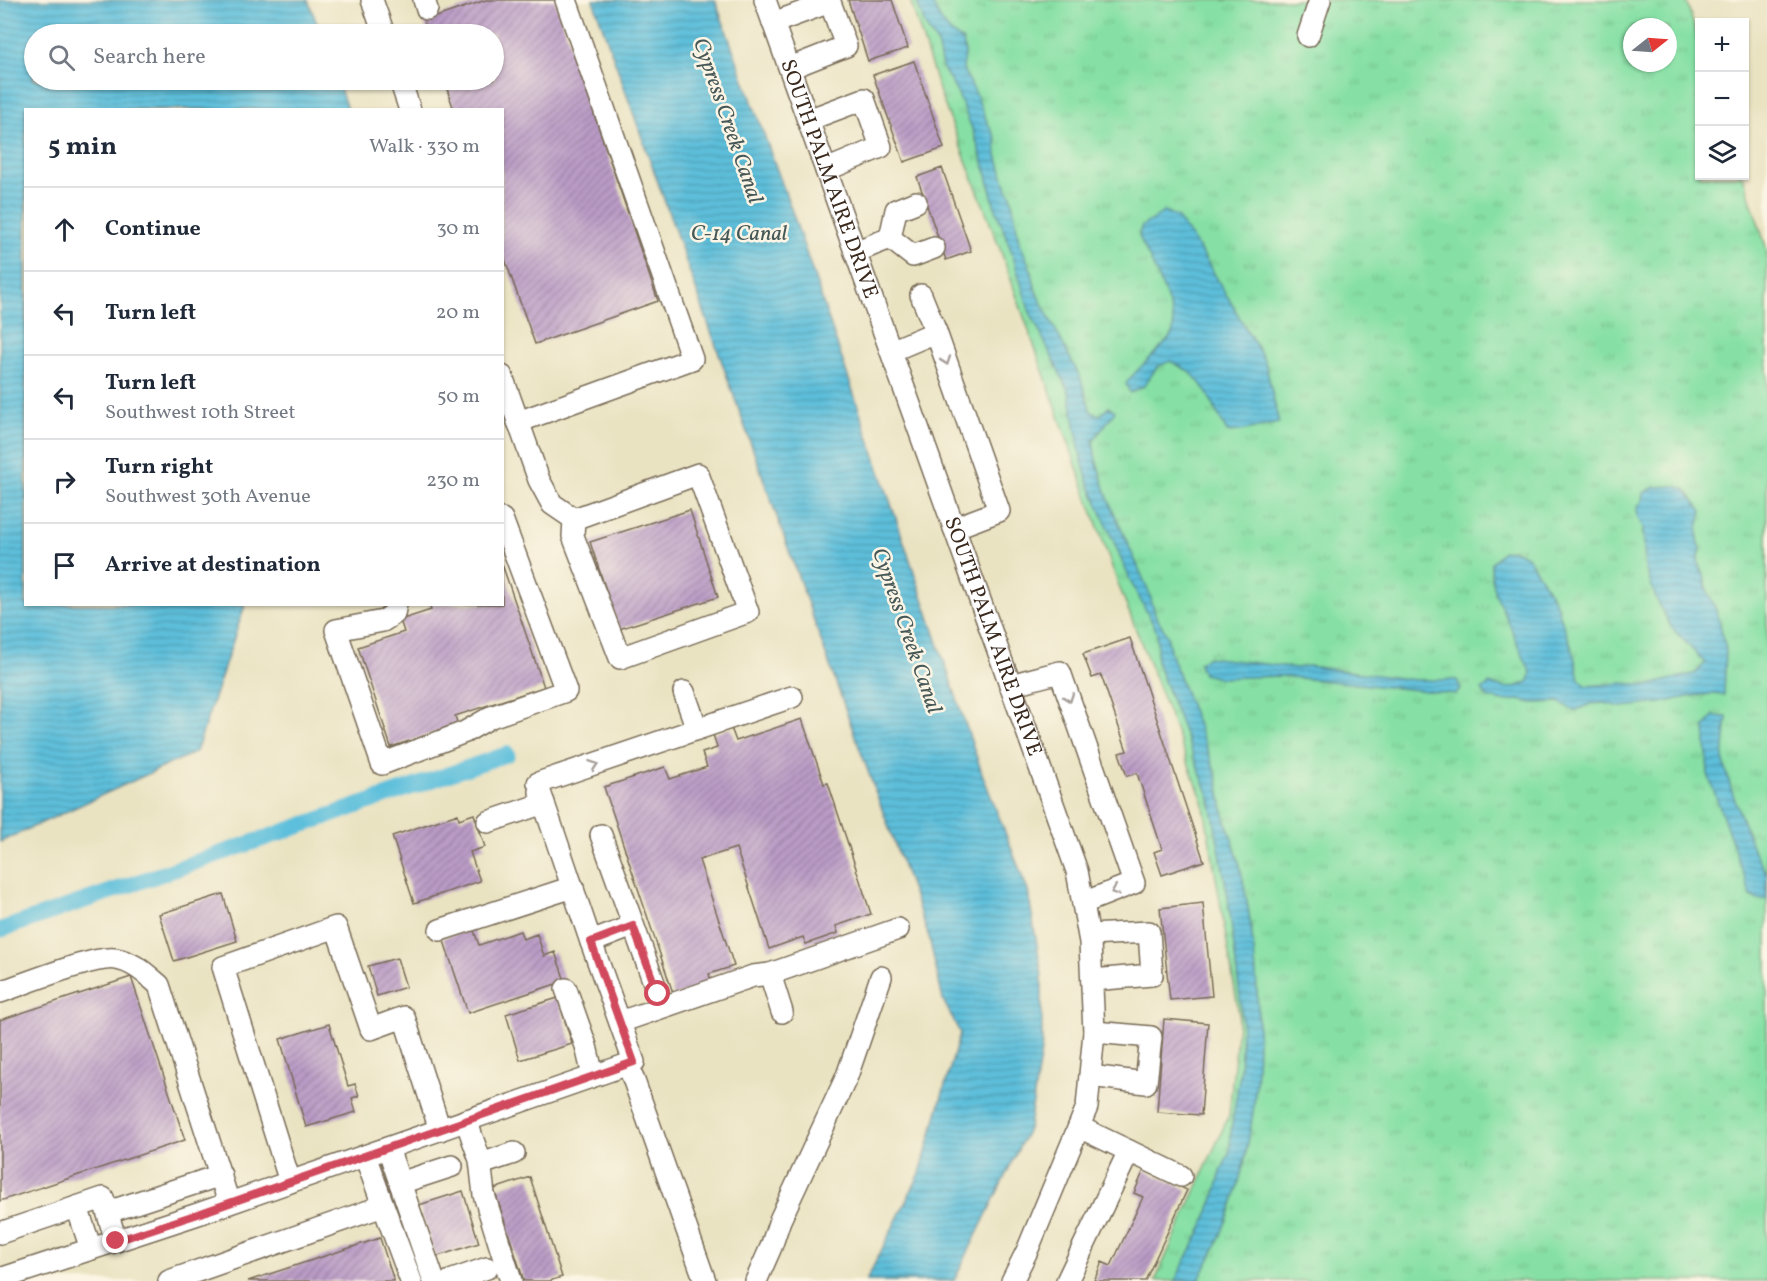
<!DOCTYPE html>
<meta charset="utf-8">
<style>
body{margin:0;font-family:Vollkorn,serif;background:#f6f6f7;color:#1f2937}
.controls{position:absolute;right:18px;top:18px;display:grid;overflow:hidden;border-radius:0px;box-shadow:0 2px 4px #0004}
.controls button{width:54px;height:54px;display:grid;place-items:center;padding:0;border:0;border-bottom:2px solid #e0e1e3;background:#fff;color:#1f2937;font:30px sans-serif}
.compass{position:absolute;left:1623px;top:18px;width:54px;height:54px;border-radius:50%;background:#fff;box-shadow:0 2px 4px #0004;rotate:73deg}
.stop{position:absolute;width:18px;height:18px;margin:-14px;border:4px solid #d1495b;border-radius:50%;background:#fff}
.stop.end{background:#d1495b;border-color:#fff;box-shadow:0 2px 6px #0008}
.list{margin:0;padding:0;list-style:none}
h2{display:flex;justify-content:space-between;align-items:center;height:78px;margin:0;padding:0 24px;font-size:26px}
h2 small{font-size:20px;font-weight:400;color:#747a83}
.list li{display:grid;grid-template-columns:39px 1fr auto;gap:18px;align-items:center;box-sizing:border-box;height:84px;padding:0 24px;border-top:2px solid #e0e1e3}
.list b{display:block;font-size:22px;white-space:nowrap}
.list p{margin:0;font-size:20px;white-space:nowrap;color:#747a83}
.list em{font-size:20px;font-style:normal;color:#747a83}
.icon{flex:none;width:33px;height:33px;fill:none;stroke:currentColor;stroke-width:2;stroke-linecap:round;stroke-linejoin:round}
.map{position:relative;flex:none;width:1767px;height:1281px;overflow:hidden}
.search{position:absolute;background:#fff;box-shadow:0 2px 4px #0004;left:24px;top:24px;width:480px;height:66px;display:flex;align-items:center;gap:15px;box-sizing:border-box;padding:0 21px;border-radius:33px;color:#747a83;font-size:22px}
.panel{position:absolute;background:#fff;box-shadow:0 2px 4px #0004;left:24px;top:108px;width:480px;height:498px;border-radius:0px}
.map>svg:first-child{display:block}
.grass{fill:url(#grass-tufts);stroke:#608562;stroke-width:1.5;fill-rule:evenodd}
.water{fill:url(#water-rules);stroke:#4c747c;stroke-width:1.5}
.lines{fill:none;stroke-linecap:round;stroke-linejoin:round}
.canal{stroke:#5dbfdb;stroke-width:16}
.building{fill:url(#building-hatch)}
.minor-casing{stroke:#786b57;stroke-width:24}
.minor{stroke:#fff;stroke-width:21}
.oneway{stroke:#a79f9a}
.route{stroke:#d1495b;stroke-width:8}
.labels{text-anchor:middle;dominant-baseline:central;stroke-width:5;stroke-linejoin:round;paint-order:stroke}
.street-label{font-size:21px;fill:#3b2a1e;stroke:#fcf5e5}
.water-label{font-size:22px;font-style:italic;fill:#455757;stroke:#fcf5e5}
</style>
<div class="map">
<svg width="1767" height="1281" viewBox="0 0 1767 1281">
<defs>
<pattern id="grass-tufts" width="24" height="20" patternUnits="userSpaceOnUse" patternTransform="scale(1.5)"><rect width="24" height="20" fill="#86e0a5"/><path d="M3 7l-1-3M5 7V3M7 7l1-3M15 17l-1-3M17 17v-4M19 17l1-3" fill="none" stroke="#75c08e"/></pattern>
<pattern id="water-rules" width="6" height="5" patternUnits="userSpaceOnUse" patternTransform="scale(1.5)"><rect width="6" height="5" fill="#5dbfdb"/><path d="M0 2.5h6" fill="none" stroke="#4e9bb1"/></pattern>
<pattern id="building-hatch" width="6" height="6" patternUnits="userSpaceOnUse" patternTransform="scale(1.5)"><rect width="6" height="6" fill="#ba9bc6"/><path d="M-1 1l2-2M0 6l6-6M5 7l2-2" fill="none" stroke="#987fa0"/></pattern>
</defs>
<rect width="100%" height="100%" fill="#fcf5e5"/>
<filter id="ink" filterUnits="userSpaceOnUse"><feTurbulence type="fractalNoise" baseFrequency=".0167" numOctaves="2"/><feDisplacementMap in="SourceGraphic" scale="12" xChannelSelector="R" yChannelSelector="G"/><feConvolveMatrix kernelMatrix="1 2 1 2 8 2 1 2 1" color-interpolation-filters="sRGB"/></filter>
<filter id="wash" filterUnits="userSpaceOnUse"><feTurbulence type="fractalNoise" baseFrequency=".008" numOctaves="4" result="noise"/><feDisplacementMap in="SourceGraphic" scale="24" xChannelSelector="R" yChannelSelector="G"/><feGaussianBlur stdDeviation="1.35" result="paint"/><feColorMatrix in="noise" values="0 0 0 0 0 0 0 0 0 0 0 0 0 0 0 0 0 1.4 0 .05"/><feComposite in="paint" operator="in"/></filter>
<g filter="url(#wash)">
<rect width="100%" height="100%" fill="#eae3c2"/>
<path class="grass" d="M 910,0 L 1686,0 L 1699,42 L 1700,176 L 1743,176 L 1767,250 L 1767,1281 L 1155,1281 L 1229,1115 L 1239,1014 L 1203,801 L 1117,581 L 999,246 L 940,93 ZM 1632,27 L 1668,27 L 1668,63 L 1632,63 Z"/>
<path class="water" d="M 0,0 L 308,0 L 321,34 L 34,34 L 34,80 L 337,80 L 347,109 L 26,110 L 26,604 L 245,605 L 196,752 L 0,842 Z
M 593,0 L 715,0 L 793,214 L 983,776 L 1028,891 L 1042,975 L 1042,1045 L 1029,1127 L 954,1281 L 866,1281 L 920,1173 L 960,1033 L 943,1000 L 929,937 L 851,725 Z
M 916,0 L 931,0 C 939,18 945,31 963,41 L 965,54 L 963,69 L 975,92 L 988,124 L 996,138 L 997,155 L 1007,189 L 1011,195 L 1019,241 L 1032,272 L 1036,292 L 1081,379 L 1091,412 L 1100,415 L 1109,407 L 1115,411 C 1109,422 1100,430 1093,441 L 1096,460 L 1109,501 L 1149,592 L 1155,614 L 1167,635 L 1171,655 C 1186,695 1202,734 1216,774 C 1220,787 1221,801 1224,814 C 1229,833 1237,851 1241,870 C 1269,1004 1268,1161 1198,1281 L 1175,1281 L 1203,1226 L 1214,1198 L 1221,1172 L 1230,1151 L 1231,1130 L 1240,1073 L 1242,1024 L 1241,1006 L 1228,897 L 1210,798 L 1157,663 L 1157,632 L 1131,582 L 1087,479 L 1081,457 L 1069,392 L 1029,310 L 1012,253 L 994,204 L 986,171 L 973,131 L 958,94 L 942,67 L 937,43 L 926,27 Z
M 1165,211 L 1178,218 L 1202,253 L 1265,361 L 1279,423 L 1240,431 L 1227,432 C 1217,413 1207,388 1191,373 C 1185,368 1177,365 1170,361 L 1157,367 L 1144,386 L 1130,393 L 1126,384 C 1138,366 1157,354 1171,336 C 1183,320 1147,255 1139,236 L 1141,227 Z
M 1675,486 L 1685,489 L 1702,511 L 1698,529 L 1698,540 L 1701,549 L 1698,560 L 1700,569 L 1704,575 L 1706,587 L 1717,612 L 1726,649 L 1724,695 L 1711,694 L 1692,696 L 1661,703 L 1622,707 L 1603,703 L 1591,704 L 1574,711 L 1559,702 L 1532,703 L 1519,700 L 1503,701 L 1487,697 L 1482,690 L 1489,684 C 1506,689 1513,690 1529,681 L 1531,673 C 1523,656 1515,639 1508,621 C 1497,597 1491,592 1491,563 L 1503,551 L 1514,550 L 1527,556 L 1555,601 L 1573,651 L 1579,679 L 1587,686 L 1621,683 L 1650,685 L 1696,673 L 1705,663 L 1671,627 L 1656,598 L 1645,567 L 1643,527 L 1638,518 L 1637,507 L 1642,502 L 1643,493 L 1655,487 Z
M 1207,657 L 1297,668 L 1308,666 L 1415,680 L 1457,680 L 1461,689 L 1456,694 L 1280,676 L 1220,678 L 1203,674 L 1199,663 Z
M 1713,716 L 1727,717 L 1723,758 L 1731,789 L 1755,854 L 1767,874 L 1767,899 L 1758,900 L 1751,896 L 1708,774 L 1705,727 Z"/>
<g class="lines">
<path class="canal" d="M 0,930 L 507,754"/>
</g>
<g id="blocks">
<path class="building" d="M 486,0 L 555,0 L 658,301 L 535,344 L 502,251 L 502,110 L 454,110 L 444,80 L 494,80 L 494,34 L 428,34 L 424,21 Z
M 848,0 L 892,0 L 908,48 L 868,61 Z
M 914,61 L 944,148 L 904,162 L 873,75 Z
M 942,168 L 971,251 L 946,260 L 917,177 Z
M 690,510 L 718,597 L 619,629 L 590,542 Z
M 502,564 L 544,687 L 455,716 L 458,725 L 391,747 L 358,647 L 404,632 L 400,620 L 431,610 L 429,604 L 502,604 Z
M 1130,638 L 1204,861 L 1162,875 L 1154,852 L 1162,849 L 1137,773 L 1127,776 L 1119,753 L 1127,751 L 1101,675 L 1092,678 L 1083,654 Z
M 802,719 L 824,784 L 828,783 L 871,914 L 836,926 L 838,933 L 806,944 L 803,937 L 769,949 L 736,848 L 699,860 L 734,966 L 709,974 L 712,984 L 674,996 L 604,787 L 665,767 L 670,779 L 707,767 L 702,753 L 717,748 L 713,734 L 731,728 L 736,741 Z
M 458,814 L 459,819 L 474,814 L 485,847 L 470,852 L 480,881 L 414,903 L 392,836 Z
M 223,894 L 237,941 L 174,961 L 159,914 Z
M 1203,903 L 1212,996 L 1170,1000 L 1160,908 Z
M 473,928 L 479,945 L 520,931 L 523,939 L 537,934 L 544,956 L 555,952 L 565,981 L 468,1013 L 443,938 Z
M 397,958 L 406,987 L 377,996 L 368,966 Z
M 131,977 L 185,1140 L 0,1201 L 0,1020 Z
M 558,998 L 572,1044 L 520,1060 L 506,1014 Z
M 1164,1019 L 1208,1023 L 1201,1115 L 1157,1112 Z
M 329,1024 L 348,1086 L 355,1084 L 359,1096 L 352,1098 L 356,1112 L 306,1127 L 280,1039 Z
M 1144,1170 L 1187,1190 L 1145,1281 L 1094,1281 L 1102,1262 L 1111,1266 L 1143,1197 L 1134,1193 Z
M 530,1177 L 562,1277 L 549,1281 L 524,1281 L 494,1189 Z
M 463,1191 L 479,1243 L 435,1257 L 419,1205 Z
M 380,1238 L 394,1281 L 248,1281 Z"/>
</g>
</g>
<g filter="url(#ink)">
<use href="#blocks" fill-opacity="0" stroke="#786b57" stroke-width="1.5"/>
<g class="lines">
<g class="minor-casing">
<g id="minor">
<path d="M 372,0 L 384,34"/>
<path d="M 424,0 L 427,9"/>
<path id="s1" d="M 765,0 L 1077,871 L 1090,942 L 1094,1032 L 1087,1107 L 1027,1251 L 1012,1281"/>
<path d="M 773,23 L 830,2 L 846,46 L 790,68"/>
<path d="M 1308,36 L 1320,0"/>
<path d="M 400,80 L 410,110"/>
<path d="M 808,120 L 864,99 L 881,147 L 826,170"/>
<path d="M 890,238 L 913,256 L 934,248"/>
<path d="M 855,252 L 890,238 L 896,210 L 916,202"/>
<path d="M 921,295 L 936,332"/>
<path d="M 891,351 L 936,332 L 999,511 L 954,528"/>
<path d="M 502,376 L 539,480 L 552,504 L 574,519 L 698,474 L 748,612 L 620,658 L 573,536 L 574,519"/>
<path d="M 518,422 L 692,359 L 566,0"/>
<path d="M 396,604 L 394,614 L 383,621 L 336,630 L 382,764 L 465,732 L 491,717 L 566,691 L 502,519"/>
<path d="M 1010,685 L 1060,672 L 1134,883 L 1083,903"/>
<path d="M 684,692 L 697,729"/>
<path d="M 538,783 L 792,697"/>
<path d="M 488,822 L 544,803"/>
<path d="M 601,835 L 658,994"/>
<path d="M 440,930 L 573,887"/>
<path d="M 1089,935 L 1149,932 L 1152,975 L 1092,980"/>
<path d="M 591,942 L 633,926"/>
<path d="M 566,989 L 586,1046 L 593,1076"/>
<path d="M 0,992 C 24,984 95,955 116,959 C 134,962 146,974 159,985 L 229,1203"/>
<path d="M 782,1012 L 770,974 L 898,929"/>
<path d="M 620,1022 L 753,976 L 770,974"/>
<path d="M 628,1064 L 705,1281"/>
<path d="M 1090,1076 L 1146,1083 L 1151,1037 L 1094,1032"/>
<path d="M 466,1120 L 480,1160 L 484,1195 L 511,1281"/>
<path d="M 388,1148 L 434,1281"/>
<path d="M 1129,1151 L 1181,1176"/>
<path d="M 365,1156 L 411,1281"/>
<path d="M 481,1164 L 514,1153"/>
<path d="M 290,1182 L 223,967 L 336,927 L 371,1029 L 404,1017 L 440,1130"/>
<path d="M 400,1183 L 452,1166"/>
<path d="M 77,1207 L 91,1249"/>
<path d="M 108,1212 L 221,1175"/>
<path d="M 0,1233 L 103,1198 L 116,1241"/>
<path d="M 0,1279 L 198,1214 L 634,1062 L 591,942 L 540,792"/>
<path d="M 169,1281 L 383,1206"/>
<path d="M 450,1281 L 487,1268"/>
<path d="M 756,1281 L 771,1247 L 780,1220 L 847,1076 L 881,977"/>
<path d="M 1067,1281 L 1129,1151 L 1079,1127"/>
</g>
</g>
<use href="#minor" class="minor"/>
</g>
<defs><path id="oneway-chevron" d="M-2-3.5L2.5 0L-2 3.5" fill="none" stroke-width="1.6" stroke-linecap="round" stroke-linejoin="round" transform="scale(1.5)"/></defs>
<g class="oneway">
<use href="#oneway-chevron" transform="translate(946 361) rotate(71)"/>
<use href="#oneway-chevron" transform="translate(1069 698) rotate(71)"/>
<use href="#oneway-chevron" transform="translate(594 765) rotate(-19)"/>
<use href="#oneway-chevron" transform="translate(1115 891) rotate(159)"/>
</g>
</g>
<g class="lines" filter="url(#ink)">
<path class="route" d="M 116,1241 L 198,1214 L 634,1062 L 591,942 L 633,926 L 658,994"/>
</g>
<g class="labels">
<g class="street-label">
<text stroke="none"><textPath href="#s1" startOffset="190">SOUTH PALM AIRE DRIVE</textPath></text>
<text stroke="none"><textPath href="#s1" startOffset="676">SOUTH PALM AIRE DRIVE</textPath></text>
</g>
<g class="water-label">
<text transform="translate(727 121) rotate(71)">Cypress Creek Canal</text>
<text x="739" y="234">C-14 Canal</text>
<text transform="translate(906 631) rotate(71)">Cypress Creek Canal</text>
</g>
</g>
</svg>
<div class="controls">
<button>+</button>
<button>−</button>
<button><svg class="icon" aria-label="layers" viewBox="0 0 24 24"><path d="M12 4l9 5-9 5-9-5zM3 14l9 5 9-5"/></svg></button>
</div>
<svg class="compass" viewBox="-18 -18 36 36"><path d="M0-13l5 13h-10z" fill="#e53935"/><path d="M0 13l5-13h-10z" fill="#747a83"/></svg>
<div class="stop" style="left:658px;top:994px"></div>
<div class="stop end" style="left:116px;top:1241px"></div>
<div class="search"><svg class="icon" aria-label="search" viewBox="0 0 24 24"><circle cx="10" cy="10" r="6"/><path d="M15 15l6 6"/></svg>Search here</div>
<section class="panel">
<h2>5 min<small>Walk · 330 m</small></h2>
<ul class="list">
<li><svg class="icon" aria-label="ahead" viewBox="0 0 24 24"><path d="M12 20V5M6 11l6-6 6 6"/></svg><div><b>Continue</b></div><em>30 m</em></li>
<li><svg class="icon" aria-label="left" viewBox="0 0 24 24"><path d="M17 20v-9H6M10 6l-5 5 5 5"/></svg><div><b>Turn left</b></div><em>20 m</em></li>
<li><svg class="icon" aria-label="left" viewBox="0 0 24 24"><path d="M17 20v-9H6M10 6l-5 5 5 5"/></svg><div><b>Turn left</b><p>Southwest 10th Street</p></div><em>50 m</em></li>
<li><svg class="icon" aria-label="right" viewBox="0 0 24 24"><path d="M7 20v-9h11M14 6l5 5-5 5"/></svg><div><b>Turn right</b><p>Southwest 30th Avenue</p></div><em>230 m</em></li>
<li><svg class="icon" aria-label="arrive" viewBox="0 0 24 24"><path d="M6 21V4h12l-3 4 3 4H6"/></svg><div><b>Arrive at destination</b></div></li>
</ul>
</section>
</div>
